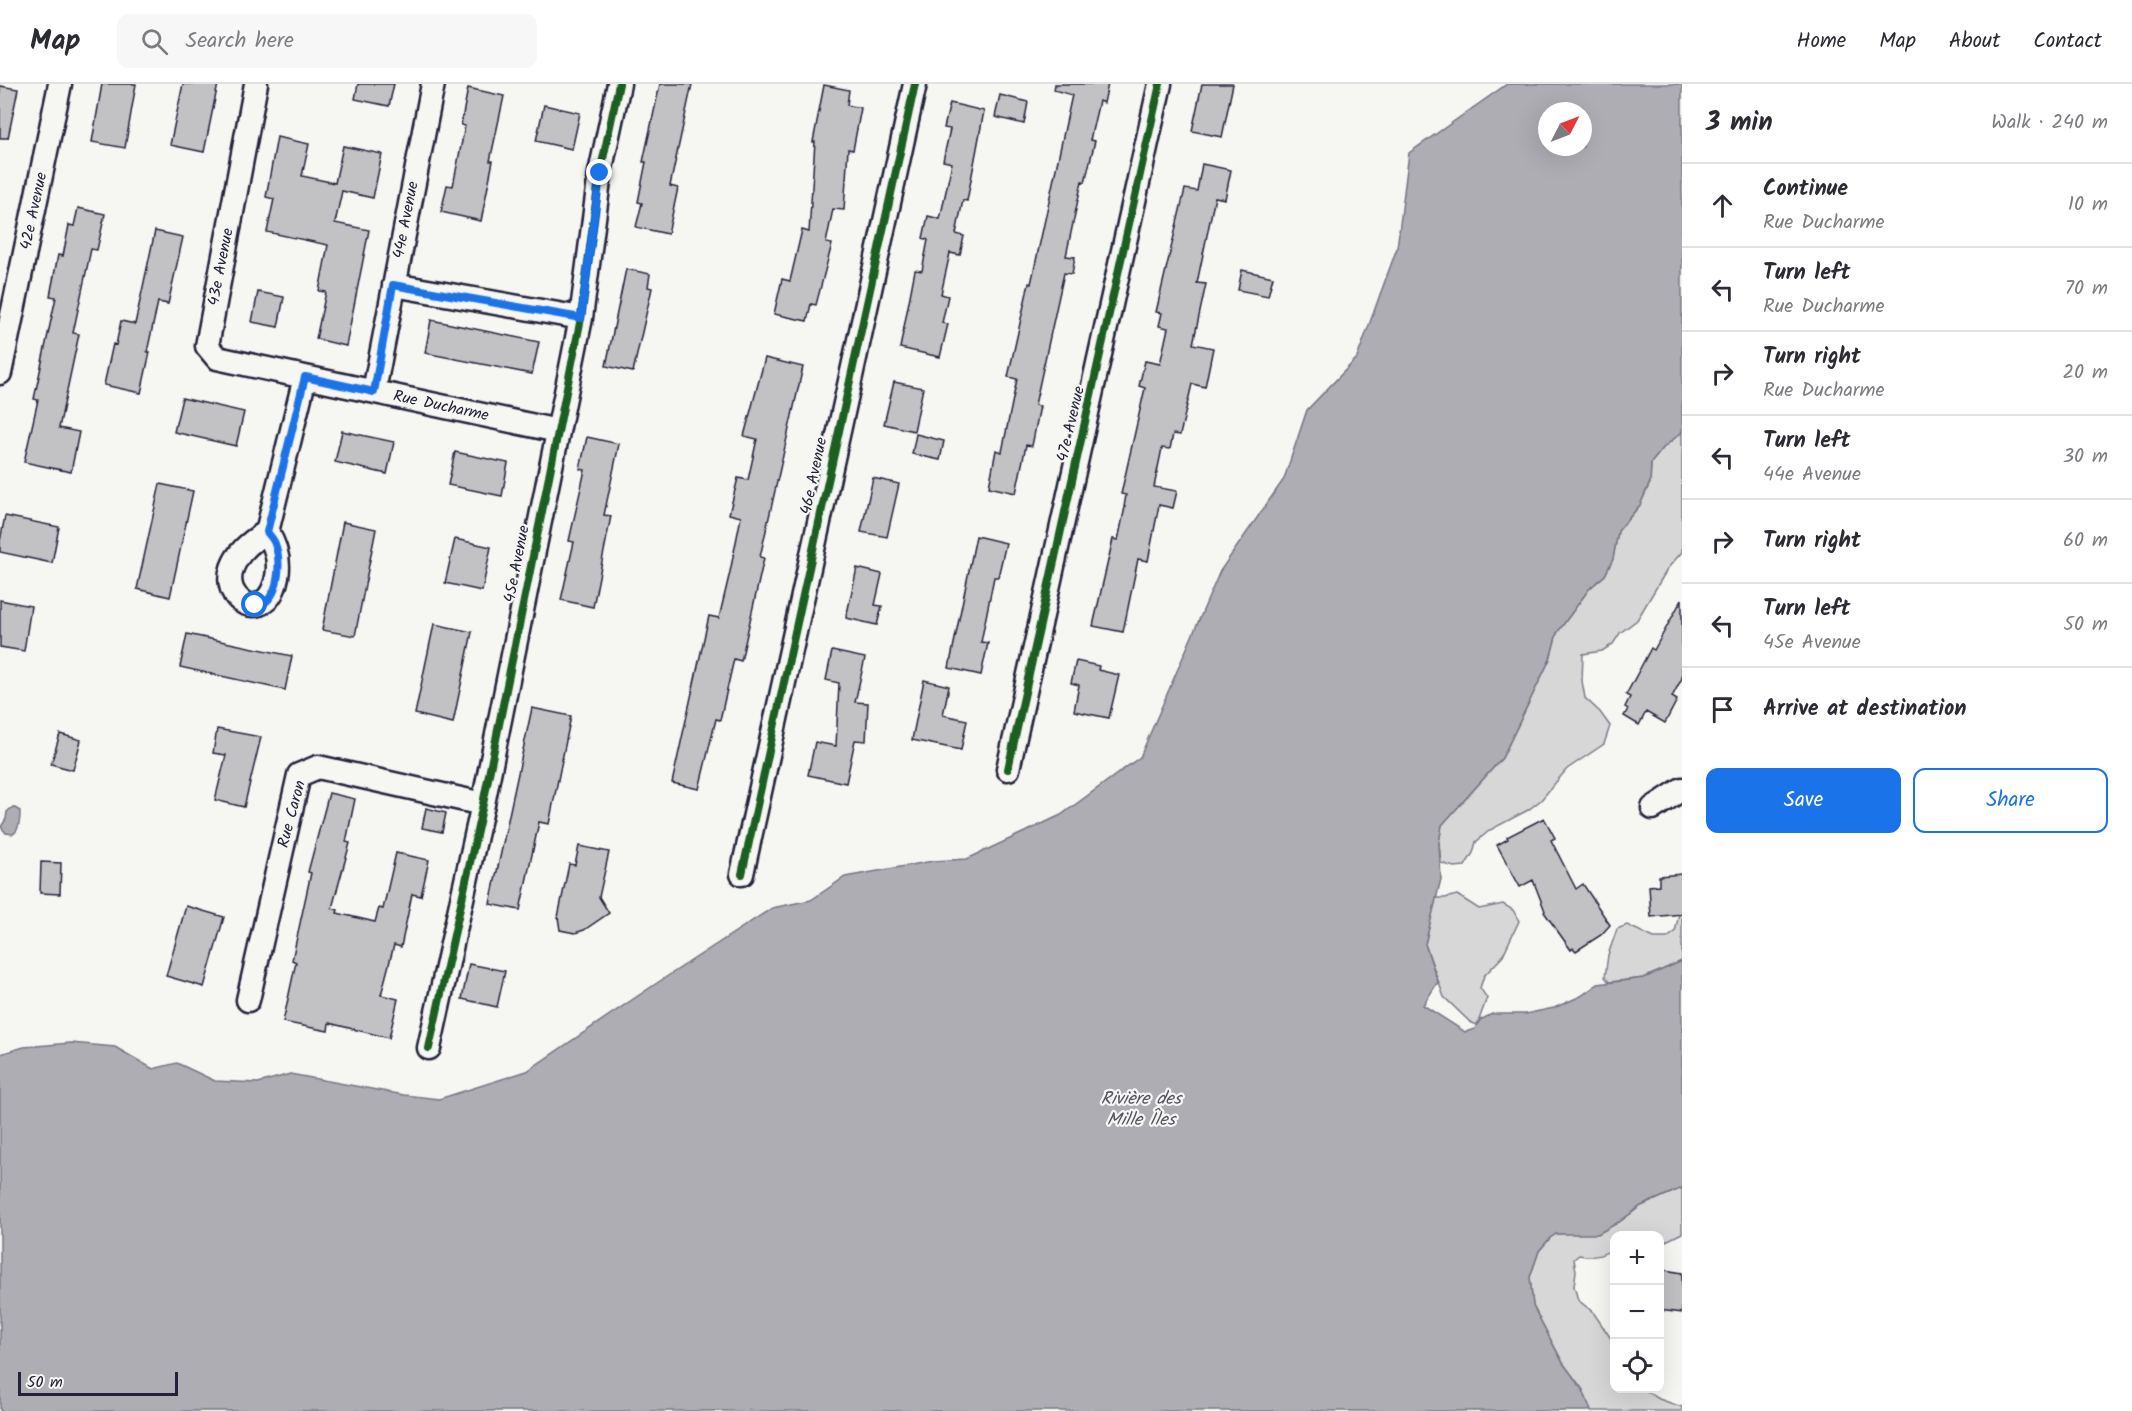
<!DOCTYPE html>
<meta charset="utf-8">
<style>
body{margin:0;font-family:Kalam,sans-serif;background:#f7f7f7;color:#2b2b33}
.controls{position:absolute;right:18px;bottom:18px;display:grid;overflow:hidden;border-radius:12px;box-shadow:0 6px 24px #0002}
.controls button{width:54px;height:54px;display:grid;place-items:center;padding:0;border:0;border-bottom:2px solid #e1e1e2;background:#fff;color:#2b2b33;font:30px sans-serif}
.compass{position:absolute;left:1538px;top:18px;width:54px;height:54px;border-radius:50%;background:#fff;box-shadow:0 6px 24px #0002;rotate:48deg}
.scale{position:absolute;left:18px;bottom:15px;width:160px;box-sizing:border-box;padding-left:6px;border:3px solid #22223b;border-top:0;font-size:16px;line-height:21px;white-space:nowrap;color:#22223b;-webkit-text-stroke:4px #f6f6f2;paint-order:stroke}
.stop{position:absolute;width:18px;height:18px;margin:-14px;border:4px solid #1a73e8;border-radius:50%;background:#fff}
.stop.end{background:#1a73e8;border-color:#fff;box-shadow:0 2px 6px #0008}
.list{margin:0;padding:0;list-style:none}
h2{display:flex;justify-content:space-between;align-items:center;height:78px;margin:0;padding:0 24px;font-size:26px}
h2 small{font-size:20px;font-weight:400;color:#7c7c81}
.list li{display:grid;grid-template-columns:39px 1fr auto;gap:18px;align-items:center;box-sizing:border-box;height:84px;padding:0 24px;border-top:2px solid #e1e1e2}
.list b{display:block;font-size:22px;white-space:nowrap}
.list p{margin:0;font-size:20px;white-space:nowrap;color:#7c7c81}
.list em{font-size:20px;font-style:normal;color:#7c7c81}
.actions{display:flex;gap:12px;padding:18px 24px}
.actions a{flex:1;padding:14px 0;border:2px solid #1a73e8;border-radius:12px;text-align:center;font-size:21px;color:#1a73e8}
.actions .main{background:#1a73e8;color:#fff}
.icon{flex:none;width:33px;height:33px;fill:none;stroke:currentColor;stroke-width:2;stroke-linecap:round;stroke-linejoin:round}
.map{position:relative;flex:none;width:1682px;height:1327px;overflow:hidden}
header{display:flex;align-items:center;gap:36px;box-sizing:border-box;height:84px;padding:0 30px;background:#fff;border-bottom:2px solid #e1e1e2}
header strong{font-size:28px}
nav{display:flex;gap:33px;margin-inline-start:auto;font-size:21px}
.search{width:420px;height:54px;background:#f7f7f7;display:flex;align-items:center;gap:15px;box-sizing:border-box;padding:0 21px;border-radius:12px;color:#7c7c81;font-size:22px}
main{display:flex}
aside{flex:1;background:#fff}
.map>svg:first-child{display:block}
.green{fill:#d7d7d7;stroke:#7c7c89;stroke-width:1.5}
.water{fill:#adadb3;stroke:#757583;stroke-width:1.5;fill-rule:evenodd}
.building{fill:#c2c2c4;stroke:#22223b;stroke-width:1.5}
.lines{fill:none;stroke-linecap:round;stroke-linejoin:round}
.minor-casing{stroke:#22223b;stroke-width:27}
.minor{stroke:#f6f6f2;stroke-width:22}
.cycleway-casing{stroke:#f6f6f2;stroke-width:11}
.cycleway{stroke:#1b5e20;stroke-width:8}
.route{stroke:#1a73e8;stroke-width:8}
.labels{text-anchor:middle;dominant-baseline:central;stroke-width:4.5;stroke-linejoin:round;paint-order:stroke}
.street-label{font-size:16px;fill:#22223b;stroke:#f6f6f2}
.water-label{font-size:18px;font-style:italic;fill:#535365;stroke:#f6f6f2}
</style>
<header>
<strong>Map</strong>
<div class="search"><svg class="icon" aria-label="search" viewBox="0 0 24 24"><circle cx="10" cy="10" r="6"/><path d="M15 15l6 6"/></svg>Search here</div>
<nav><a>Home</a><a>Map</a><a>About</a><a>Contact</a></nav>
</header>
<main>
<div class="map">
<svg width="1682" height="1327" viewBox="0 0 1682 1327">
<rect width="100%" height="100%" fill="#f6f6f2"/>
<filter id="ink" filterUnits="userSpaceOnUse"><feTurbulence type="fractalNoise" baseFrequency=".0167" numOctaves="2"/><feDisplacementMap in="SourceGraphic" scale="12" xChannelSelector="R" yChannelSelector="G"/><feConvolveMatrix kernelMatrix="1 2 1 2 8 2 1 2 1" color-interpolation-filters="sRGB"/></filter>
<g filter="url(#ink)">
<path class="green" d="M 1682,348 L 1682,468 L 1668,484 L 1637,536 L 1620,549 L 1613,560 L 1602,567 L 1583,570 L 1582,597 L 1585,614 L 1600,628 L 1610,642 L 1604,660 L 1567,685 L 1541,716 L 1528,726 L 1490,746 L 1476,758 L 1473,769 L 1465,782 L 1454,783 L 1441,779 L 1439,759 L 1442,741 L 1502,674 L 1550,575 L 1557,549 L 1589,505 L 1605,491 L 1613,475 L 1618,447 L 1640,421 L 1650,399 L 1651,379 L 1664,363 Z
M 1457,811 L 1479,825 L 1503,820 L 1513,826 L 1519,837 L 1502,873 L 1484,892 L 1480,904 L 1487,914 L 1477,941 L 1470,938 L 1444,913 L 1425,860 L 1436,814 L 1445,814 Z
M 1679,830 L 1682,830 L 1682,877 L 1644,894 L 1609,898 L 1605,893 L 1608,871 L 1617,845 L 1627,841 L 1654,854 L 1667,854 L 1675,848 Z
M 1682,1104 L 1682,1149 L 1660,1160 L 1660,1152 L 1614,1152 L 1614,1164 C 1602,1172 1594,1174 1579,1171 L 1574,1175 L 1576,1187 L 1574,1202 L 1578,1216 L 1593,1228 L 1614,1259 L 1614,1304 L 1643,1305 L 1659,1315 L 1682,1323 L 1682,1327 L 1591,1327 L 1583,1306 L 1563,1279 L 1533,1222 L 1530,1193 L 1539,1167 L 1550,1154 L 1556,1150 L 1571,1149 L 1619,1138 L 1641,1122 Z"/>
<path class="water" d="M 1507,0 L 1682,0 L 1682,348 L 1664,363 L 1651,379 L 1650,398 L 1640,421 L 1618,447 L 1613,475 L 1605,491 L 1589,505 L 1557,549 L 1550,575 L 1502,674 L 1442,741 L 1439,759 L 1441,795 L 1425,860 L 1438,898 L 1423,921 L 1465,948 L 1475,945 L 1480,936 L 1492,930 L 1525,930 L 1554,924 L 1581,912 L 1598,900 L 1644,894 L 1682,877 L 1682,1104 L 1641,1122 L 1619,1138 L 1598,1150 L 1556,1150 L 1550,1154 L 1539,1167 L 1530,1193 L 1533,1222 L 1563,1279 L 1583,1306 L 1591,1327 L 0,1327 L 0,970 L 24,963 L 71,959 L 115,963 L 153,985 L 177,979 L 215,997 L 258,999 L 290,990 L 404,1011 L 439,1015 L 527,987 L 657,899 L 772,824 L 811,816 L 845,793 L 933,777 L 967,775 L 1061,731 L 1140,673 L 1220,487 L 1284,395 L 1307,326 L 1357,274 L 1397,164 L 1409,69 ZM 1547,27 L 1583,27 L 1583,63 L 1547,63 Z
M 13,723 L 20,727 C 20,734 19,747 13,750 L 6,749 L 1,743 L 6,735 L 7,728 Z"/>
<path class="building" d="M 102,0 L 136,0 L 125,64 L 92,58 Z
M 183,0 L 218,0 L 204,68 L 170,61 Z
M 358,0 L 394,0 L 389,22 L 355,15 Z
M 660,0 L 692,0 L 670,102 L 678,104 L 668,150 L 636,143 L 642,119 L 638,118 L 646,78 L 643,78 Z
M 1055,0 L 1108,0 L 1104,19 L 1099,17 L 1090,56 L 1095,57 L 1085,98 L 1082,97 L 1066,172 L 1075,173 L 1072,190 L 1064,189 L 1035,321 L 1040,322 L 1032,362 L 1026,361 L 1016,409 L 989,403 L 996,366 L 1002,368 L 1017,295 L 1008,293 L 1029,199 L 1031,200 L 1072,11 L 1054,6 Z
M 1202,0 L 1233,0 L 1222,53 L 1192,47 Z
M 824,1 L 849,6 L 847,21 L 861,24 L 853,66 L 848,65 L 844,126 L 833,125 L 826,159 L 832,160 L 816,221 L 811,220 L 807,237 L 774,230 L 782,195 L 790,197 L 802,146 L 809,148 L 815,58 L 813,58 Z
M 0,2 L 18,5 L 8,54 L 0,54 Z
M 468,4 L 504,12 L 490,77 L 493,77 L 481,137 L 441,128 L 447,101 L 453,102 L 465,42 L 461,41 Z
M 1000,11 L 1028,18 L 1024,40 L 995,33 Z
M 950,19 L 984,27 L 967,117 L 963,116 L 956,150 L 964,152 L 960,171 L 950,169 L 941,210 L 948,212 L 942,239 L 948,240 L 940,273 L 900,264 L 915,186 L 922,187 L 928,156 L 923,154 L 928,132 L 940,135 L 952,79 L 943,77 L 950,45 L 944,44 Z
M 544,21 L 580,29 L 572,65 L 536,57 Z
M 277,53 L 309,60 L 302,92 L 335,99 L 343,62 L 382,70 L 373,114 L 342,107 L 335,139 L 369,146 L 346,262 L 316,255 L 326,208 L 319,207 L 328,161 L 267,148 L 274,115 L 266,113 Z
M 1202,80 L 1231,86 L 1225,115 L 1215,113 L 1197,199 L 1206,200 L 1193,260 L 1213,264 L 1205,303 L 1192,300 L 1180,351 L 1173,350 L 1170,365 L 1162,364 L 1154,403 L 1177,407 L 1173,424 L 1159,421 L 1148,477 L 1138,475 L 1123,548 L 1093,542 L 1113,455 L 1118,456 L 1125,423 L 1124,423 L 1126,411 L 1121,410 L 1145,304 L 1139,302 L 1145,277 L 1160,280 L 1168,244 L 1159,242 L 1162,229 L 1156,228 L 1185,105 L 1197,107 Z
M 78,124 L 105,130 L 97,166 L 91,165 L 73,249 L 79,250 L 59,344 L 79,348 L 71,388 L 24,378 L 38,316 L 34,315 L 56,213 L 50,212 L 58,171 L 63,172 L 69,141 L 74,142 Z
M 155,147 L 183,153 L 168,220 L 158,218 L 147,268 L 150,268 L 141,309 L 104,301 L 113,260 L 116,261 L 121,237 L 135,240 Z
M 626,185 L 650,190 L 648,203 L 652,204 L 633,288 L 606,282 Z
M 1242,186 L 1273,193 L 1268,212 L 1238,206 Z
M 258,208 L 284,213 L 278,243 L 252,238 Z
M 431,236 L 539,258 L 532,290 L 425,269 Z
M 765,274 L 803,283 L 760,473 L 764,474 L 741,577 L 734,575 L 720,636 L 716,635 L 699,705 L 672,699 L 709,532 L 719,534 L 730,488 L 741,433 L 729,430 L 738,394 L 748,396 L 757,355 L 744,352 Z
M 894,298 L 923,304 L 914,347 L 884,340 Z
M 182,314 L 244,328 L 236,362 L 174,348 Z
M 342,347 L 394,358 L 387,390 L 335,378 Z
M 916,350 L 944,357 L 940,376 L 912,370 Z
M 587,353 L 619,360 L 604,431 L 611,432 L 593,523 L 561,516 L 574,458 L 569,457 L 585,386 L 580,385 Z
M 455,368 L 508,379 L 502,412 L 448,401 Z
M 873,394 L 899,400 L 887,453 L 861,448 Z
M 160,400 L 193,407 L 170,513 L 137,505 Z
M 5,432 L 59,443 L 52,479 L 0,468 L 0,457 Z
M 343,438 L 376,445 L 355,552 L 322,546 Z
M 976,452 L 1006,459 L 998,493 L 994,493 L 981,558 L 988,559 L 981,591 L 949,584 Z
M 455,455 L 491,463 L 482,507 L 445,499 Z
M 857,484 L 882,490 L 875,521 L 882,522 L 877,541 L 846,534 Z
M 1682,515 L 1682,594 L 1672,613 L 1677,616 L 1665,639 L 1646,628 L 1639,641 L 1624,632 L 1628,625 L 1625,623 L 1630,613 L 1626,611 L 1651,564 L 1654,566 Z
M 0,516 L 31,522 L 24,567 L 0,563 Z
M 434,540 L 472,548 L 453,639 L 415,630 Z
M 187,550 L 292,572 L 285,606 L 180,583 Z
M 832,567 L 865,574 L 855,618 L 868,619 L 866,657 L 855,656 L 846,699 L 808,691 L 815,658 L 836,662 L 839,599 L 826,596 Z
M 1076,577 L 1099,582 L 1098,586 L 1119,591 L 1109,634 L 1074,627 L 1079,601 L 1071,599 Z
M 924,596 L 949,602 L 943,631 L 967,636 L 961,666 L 912,656 Z
M 532,624 L 571,632 L 549,740 L 539,738 L 520,826 L 490,820 Z
M 217,645 L 261,653 L 244,723 L 215,716 L 226,671 L 213,669 Z
M 60,650 L 81,656 L 73,686 L 51,680 Z
M 329,709 L 355,715 L 346,758 L 350,759 L 332,824 L 338,826 L 337,829 L 375,838 L 379,824 L 383,825 L 396,769 L 429,776 L 421,812 L 412,810 L 401,863 L 394,861 L 381,911 L 398,915 L 389,954 L 329,939 L 328,947 L 283,938 L 296,878 L 292,876 L 311,789 L 308,788 Z
M 426,724 L 446,729 L 442,748 L 422,744 Z
M 1544,734 L 1555,754 L 1551,756 L 1576,805 L 1583,800 L 1610,841 L 1601,851 L 1576,867 L 1573,864 L 1571,866 L 1544,828 L 1545,827 L 1533,796 L 1520,803 L 1497,761 L 1508,755 L 1507,753 Z
M 579,762 L 609,768 L 599,813 L 609,829 L 584,846 L 575,849 L 560,846 L 558,833 L 569,780 L 575,781 Z
M 41,778 L 61,779 L 60,810 L 40,809 Z
M 1682,790 L 1682,830 L 1651,833 L 1649,802 L 1659,801 L 1659,792 Z
M 186,822 L 224,833 L 204,903 L 166,892 Z
M 469,880 L 505,887 L 497,923 L 462,915 Z
M 1659,1185 L 1682,1189 L 1682,1229 L 1659,1226 Z"/>
<g class="lines">
<g class="minor-casing">
<path id="minor" d="M 256,0 L 207,262 L 217,274 L 305,293
M 394,201 L 581,234
M 0,289 L 60,0
M 374,307 L 433,0
M 267,448 C 185,494 264,559 277,493 C 280,477 276,462 267,448 L 305,293 L 558,347
M 1008,685 L 1160,0
M 1653,724 L 1682,705
M 742,790 L 915,0
M 248,916 L 299,691 L 318,683 L 483,720
M 429,964 L 483,720 L 581,234 L 600,89 L 619,0"/>
</g>
<use href="#minor" class="minor"/>
<g class="cycleway-casing">
<path id="cycleway" d="M 1008,685 L 1160,0
M 742,790 L 915,0
M 429,964 L 483,720 L 581,234 L 600,89 L 619,0"/>
</g>
<use href="#cycleway" class="cycleway"/>
</g>
</g>
<g class="lines" filter="url(#ink)">
<path class="route" d="M 255,521 C 256,521 264,519 264,519 C 280,509 281,476 275,460 C 274,456 270,452 267,448 L 305,293 L 374,308 L 393,201 L 581,234 L 600,89"/>
</g>
<g class="labels">
<g class="street-label">
<text transform="translate(34 127) rotate(-78)">42e Avenue</text>
<text transform="translate(406 136) rotate(-79)">44e Avenue</text>
<text transform="translate(221 183) rotate(-79)">43e Avenue</text>
<text transform="translate(441 322) rotate(12)">Rue Ducharme</text>
<text transform="translate(1071 340) rotate(-77)">47e Avenue</text>
<text transform="translate(814 392) rotate(-78)">46e Avenue</text>
<text transform="translate(517 480) rotate(-79)">45e Avenue</text>
<text transform="translate(292 730) rotate(-75)">Rue Caron</text>
</g>
<g class="water-label">
<text x="1141" y="1015">Rivière des<tspan x="1141" dy="21">Mille Îles</tspan></text>
</g>
</g>
</svg>
<div class="controls">
<button>+</button>
<button>−</button>
<button><svg class="icon" aria-label="locate" viewBox="0 0 24 24"><circle cx="12" cy="12" r="6"/><path d="M12 2v4M12 18v4M2 12h4M18 12h4"/></svg></button>
</div>
<svg class="compass" viewBox="-18 -18 36 36"><path d="M0-13l5 13h-10z" fill="#e53935"/><path d="M0 13l5-13h-10z" fill="#7c7c81"/></svg>
<div class="scale">50 m</div>
<div class="stop" style="left:255px;top:521px"></div>
<div class="stop end" style="left:600px;top:89px"></div>
</div>
<aside>
<h2>3 min<small>Walk · 240 m</small></h2>
<ul class="list">
<li><svg class="icon" aria-label="ahead" viewBox="0 0 24 24"><path d="M12 20V5M6 11l6-6 6 6"/></svg><div><b>Continue</b><p>Rue Ducharme</p></div><em>10 m</em></li>
<li><svg class="icon" aria-label="left" viewBox="0 0 24 24"><path d="M17 20v-9H6M10 6l-5 5 5 5"/></svg><div><b>Turn left</b><p>Rue Ducharme</p></div><em>70 m</em></li>
<li><svg class="icon" aria-label="right" viewBox="0 0 24 24"><path d="M7 20v-9h11M14 6l5 5-5 5"/></svg><div><b>Turn right</b><p>Rue Ducharme</p></div><em>20 m</em></li>
<li><svg class="icon" aria-label="left" viewBox="0 0 24 24"><path d="M17 20v-9H6M10 6l-5 5 5 5"/></svg><div><b>Turn left</b><p>44e Avenue</p></div><em>30 m</em></li>
<li><svg class="icon" aria-label="right" viewBox="0 0 24 24"><path d="M7 20v-9h11M14 6l5 5-5 5"/></svg><div><b>Turn right</b></div><em>60 m</em></li>
<li><svg class="icon" aria-label="left" viewBox="0 0 24 24"><path d="M17 20v-9H6M10 6l-5 5 5 5"/></svg><div><b>Turn left</b><p>45e Avenue</p></div><em>50 m</em></li>
<li><svg class="icon" aria-label="arrive" viewBox="0 0 24 24"><path d="M6 21V4h12l-3 4 3 4H6"/></svg><div><b>Arrive at destination</b></div></li>
</ul>
<div class="actions"><a class="main">Save</a><a>Share</a></div>
</aside>
</main>
